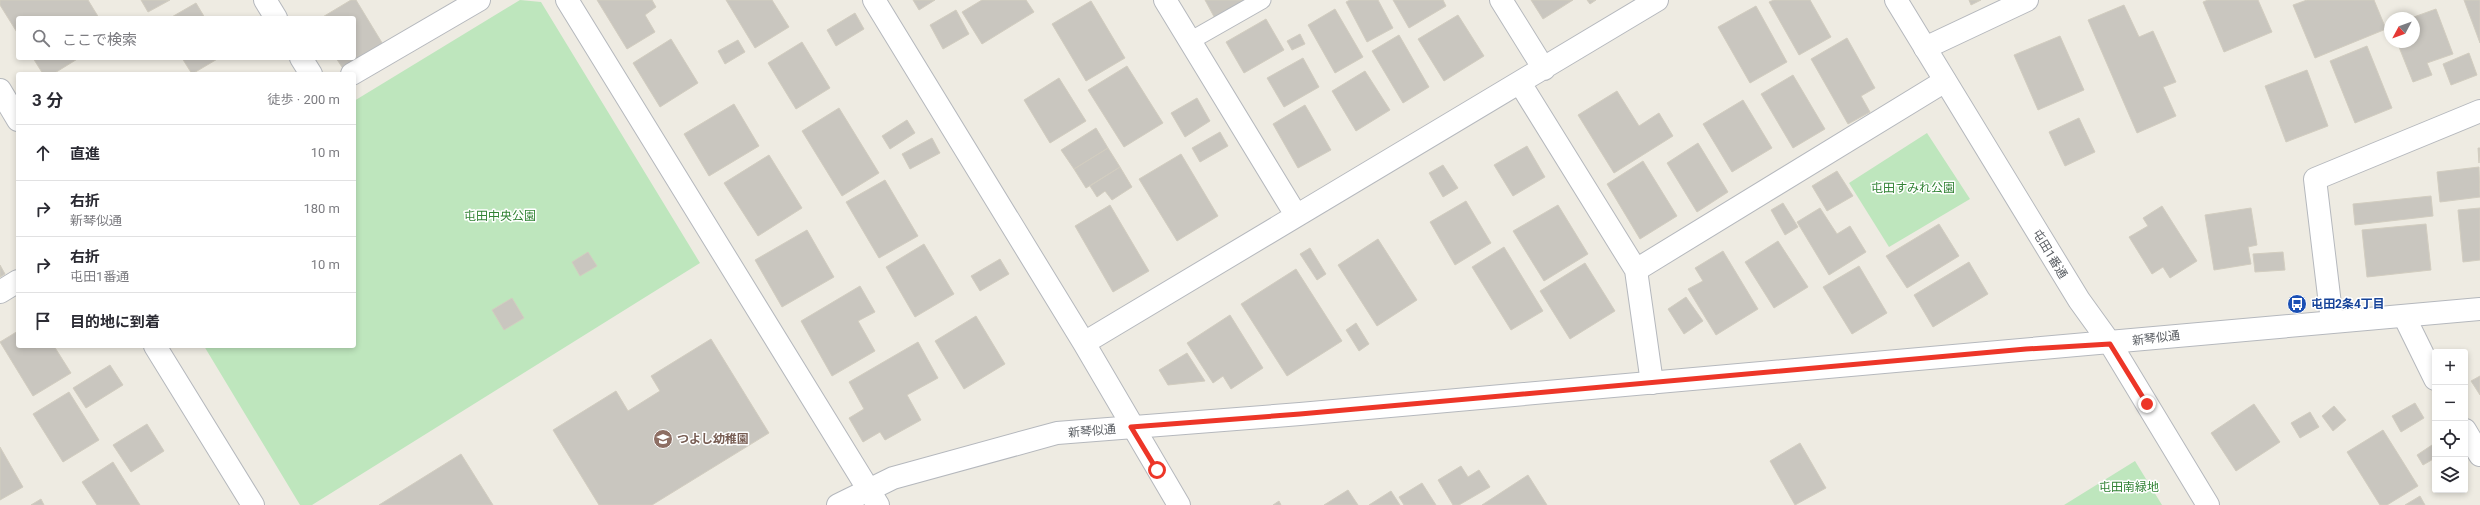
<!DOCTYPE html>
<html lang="ja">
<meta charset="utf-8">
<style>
body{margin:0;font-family:Roboto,"Noto Sans JP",sans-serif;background:#f7f7f7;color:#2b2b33}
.controls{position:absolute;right:12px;bottom:12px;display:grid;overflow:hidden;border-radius:4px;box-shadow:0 2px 6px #0003}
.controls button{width:36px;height:36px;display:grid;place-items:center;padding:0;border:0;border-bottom:1px solid #e1e1e2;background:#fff;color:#2b2b33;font:20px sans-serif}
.compass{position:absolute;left:2384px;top:12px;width:36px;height:36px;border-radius:50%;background:#fff;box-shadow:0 2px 6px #0003;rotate:229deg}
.stop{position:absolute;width:12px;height:12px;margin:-9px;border:3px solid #ed3628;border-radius:50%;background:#fff}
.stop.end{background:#ed3628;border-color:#fff;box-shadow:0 1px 4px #0008}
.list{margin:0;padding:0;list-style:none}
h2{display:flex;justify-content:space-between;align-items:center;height:52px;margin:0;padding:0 16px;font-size:17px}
h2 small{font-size:13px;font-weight:400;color:#7c7c81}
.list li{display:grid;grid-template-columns:26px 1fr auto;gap:12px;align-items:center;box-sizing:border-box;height:56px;padding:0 16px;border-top:1px solid #e1e1e2}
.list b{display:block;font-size:15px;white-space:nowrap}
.list p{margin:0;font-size:13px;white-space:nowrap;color:#7c7c81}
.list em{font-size:13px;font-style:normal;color:#7c7c81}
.icon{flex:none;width:22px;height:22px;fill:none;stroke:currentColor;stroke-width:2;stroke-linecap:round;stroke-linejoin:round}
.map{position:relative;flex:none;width:2480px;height:505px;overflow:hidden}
.search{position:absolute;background:#fff;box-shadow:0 2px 6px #0003;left:16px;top:16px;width:340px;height:44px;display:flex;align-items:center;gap:10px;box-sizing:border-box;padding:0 14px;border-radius:4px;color:#7c7c81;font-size:15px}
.panel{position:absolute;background:#fff;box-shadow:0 2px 6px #0003;left:16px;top:72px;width:340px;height:276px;border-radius:4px}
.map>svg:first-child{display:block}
.green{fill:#bee6bd}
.building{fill:#c9c6bf;stroke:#d2cdc0}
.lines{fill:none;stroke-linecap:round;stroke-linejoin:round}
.service-casing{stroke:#b5b8bd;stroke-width:19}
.minor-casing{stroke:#b5b8bd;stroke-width:24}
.tertiary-casing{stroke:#b5b8bd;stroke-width:24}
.service{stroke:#fff;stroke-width:17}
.minor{stroke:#fff;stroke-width:22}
.tertiary{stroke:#fff;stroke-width:22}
.route{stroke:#ed3628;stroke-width:5}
.labels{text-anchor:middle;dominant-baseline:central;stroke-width:3;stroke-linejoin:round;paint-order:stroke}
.park-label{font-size:12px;fill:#328335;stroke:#fff}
.street-label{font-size:12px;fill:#5a5e63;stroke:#fff}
.transit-label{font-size:12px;font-weight:bold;fill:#164399;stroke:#fff;text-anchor:start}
.education-label{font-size:12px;font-weight:bold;fill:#785e54;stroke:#fff;text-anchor:start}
</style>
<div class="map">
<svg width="2480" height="505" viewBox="0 0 2480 505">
<rect width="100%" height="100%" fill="#eeebe2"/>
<path class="green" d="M 520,0 L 541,2 L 700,263 L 312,505 L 300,505 L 204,346 L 354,346 L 354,101 Z
M 1927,133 L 1970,199 L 1889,247 L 1849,183 Z
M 2135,461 L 2162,505 L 2064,505 Z"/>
<path class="building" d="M 0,0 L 88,0 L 99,18 L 18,18 L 18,34 L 0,5 Z
M 141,0 L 170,0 L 148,12 Z
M 351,0 L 356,0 L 384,46 L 344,70 L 336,58 L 354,58 L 354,18 L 321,18 Z
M 597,0 L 652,0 L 656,7 L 645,15 L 655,32 L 627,49 Z
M 726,0 L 772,0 L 789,27 L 755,48 Z
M 913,0 L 935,0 L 919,10 Z
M 982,0 L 1026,0 L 1034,12 L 982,44 L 962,12 Z
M 1205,0 L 1261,0 L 1218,24 Z
M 1350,0 L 1378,0 L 1393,28 L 1367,42 L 1346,2 Z
M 1393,0 L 1443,0 L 1446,6 L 1409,28 Z
M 1531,0 L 1573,0 L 1543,19 Z
M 1587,0 L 1596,0 L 1590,4 Z
M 1774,0 L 1810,0 L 1831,37 L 1799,55 L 1769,2 Z
M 1969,0 L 1981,0 L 1971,5 Z
M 2208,0 L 2258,0 L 2272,32 L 2224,52 L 2203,2 Z
M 2307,0 L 2374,0 L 2386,29 L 2315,58 L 2293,5 Z
M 2464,0 L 2480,0 L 2480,43 Z
M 1091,1 L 1125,58 L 1086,81 L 1052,24 Z
M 196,3 L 205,18 L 170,18 Z
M 2124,5 L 2139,37 L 2153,31 L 2176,82 L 2163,87 L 2176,116 L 2137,133 L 2088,20 Z
M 1756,6 L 1787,62 L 1750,83 L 1718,27 Z
M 1335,9 L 1363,57 L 1335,73 L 1308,25 Z
M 2436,9 L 2453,54 L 2427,63 L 2432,75 L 2413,82 L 2397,42 L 2414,42 L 2414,18 L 2411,18 Z
M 956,10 L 969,34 L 943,49 L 930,25 Z
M 855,13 L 864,29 L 836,46 L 827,30 Z
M 1458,15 L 1484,56 L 1444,81 L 1418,39 Z
M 1266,19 L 1284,50 L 1244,73 L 1226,42 Z
M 1300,34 L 1305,44 L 1292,50 L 1287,41 Z
M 1399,35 L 1429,87 L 1403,103 L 1372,51 Z
M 2060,36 L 2084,90 L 2038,110 L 2014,55 Z
M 1847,38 L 1875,88 L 1861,96 L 1870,112 L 1848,124 L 1811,59 Z
M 671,39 L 698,83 L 660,107 L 633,63 Z
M 738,40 L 745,52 L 725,64 L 718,51 Z
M 802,42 L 830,88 L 796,109 L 768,63 Z
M 2367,46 L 2392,108 L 2355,123 L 2330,61 Z
M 2469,53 L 2477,75 L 2451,85 L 2443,64 Z
M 33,58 L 79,58 L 53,74 L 43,74 Z
M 182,58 L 219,58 L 192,74 Z
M 1303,58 L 1319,87 L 1284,107 L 1267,78 Z
M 1127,66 L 1163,123 L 1124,147 L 1088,90 Z
M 2307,70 L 2328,126 L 2286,142 L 2265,86 Z
M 1365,71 L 1390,110 L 1356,131 L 1332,91 Z
M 1793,75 L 1825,129 L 1793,148 L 1761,94 Z
M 1059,78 L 1086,121 L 1050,143 L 1024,100 Z
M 1617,91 L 1639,126 L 1659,113 L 1673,136 L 1614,173 L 1578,115 Z
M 1197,98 L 1210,121 L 1185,137 L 1171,113 Z
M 1743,100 L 1772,148 L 1732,172 L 1703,124 Z
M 734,104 L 759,146 L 709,176 L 684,134 Z
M 1305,105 L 1331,150 L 1298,168 L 1273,124 Z
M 839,108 L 879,173 L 842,196 L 802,131 Z
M 2079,118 L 2095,152 L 2065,166 L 2049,132 Z
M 907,120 L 915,133 L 890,149 L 882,136 Z
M 1096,128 L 1108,148 L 1074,169 L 1061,150 Z
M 1220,132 L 1228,146 L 1200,162 L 1192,148 Z
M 932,138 L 940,153 L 910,169 L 902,154 Z
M 1698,143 L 1728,192 L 1697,212 L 1667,163 Z
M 1527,146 L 1545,177 L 1513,196 L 1494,165 Z
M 1108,148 L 1120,167 L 1086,188 L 1074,169 Z
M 2478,148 L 2480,148 L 2479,163 Z
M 1181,154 L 1218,216 L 1177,241 L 1139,179 Z
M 769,155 L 802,208 L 758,236 L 724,183 Z
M 1643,161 L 1677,216 L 1640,239 L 1607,184 Z
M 1443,165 L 1458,188 L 1443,197 L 1429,173 Z
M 1120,167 L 1132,187 L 1112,200 L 1105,191 L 1097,197 L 1090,186 Z
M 2479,167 L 2480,197 L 2440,202 L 2437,172 Z
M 1837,171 L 1853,196 L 1827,211 L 1812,186 Z
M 885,180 L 918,236 L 879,258 L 846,202 Z
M 2431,196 L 2433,216 L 2355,225 L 2353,204 Z
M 1466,201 L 1491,243 L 1455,265 L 1430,222 Z
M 1783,203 L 1798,227 L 1785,235 L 1771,210 Z
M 1110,205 L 1149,271 L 1113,292 L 1075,226 Z
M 1558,205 L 1588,254 L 1544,281 L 1513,231 Z
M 2162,206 L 2197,261 L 2170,278 L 2163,267 L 2152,274 L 2129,237 L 2148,226 L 2143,218 Z
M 1820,208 L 1837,234 L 1850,226 L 1866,252 L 1829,275 L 1797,222 Z
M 2251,208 L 2257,245 L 2248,247 L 2251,264 L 2214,270 L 2205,215 Z
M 2480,208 L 2480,260 L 2463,262 L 2458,210 Z
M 1939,224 L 1959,256 L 1907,288 L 1886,256 Z
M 2426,224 L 2431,270 L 2367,277 L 2362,230 Z
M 807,230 L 834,277 L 782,307 L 755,260 Z
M 1378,239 L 1417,300 L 1377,326 L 1338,265 Z
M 1778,241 L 1808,287 L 1774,308 L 1745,262 Z
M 924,244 L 954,294 L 915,317 L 886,267 Z
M 1504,247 L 1543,311 L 1511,330 L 1472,267 Z
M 1310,248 L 1326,274 L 1317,280 L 1300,254 Z
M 1723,251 L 1758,309 L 1716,335 L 1688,289 L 1703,281 L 1695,268 Z
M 588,252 L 597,266 L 580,276 L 572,262 Z
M 2283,252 L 2285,270 L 2255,272 L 2253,254 Z
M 1000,259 L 1009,274 L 980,291 L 971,276 Z
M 1969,262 L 1988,294 L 1933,327 L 1914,295 Z
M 1585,263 L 1615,311 L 1570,339 L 1540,291 Z
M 0,265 L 5,274 L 0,277 Z
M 1859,266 L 1887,313 L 1852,334 L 1823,287 Z
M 1296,269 L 1342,341 L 1287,376 L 1241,304 Z
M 860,286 L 875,312 L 858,321 L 875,351 L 832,376 L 801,321 Z
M 1686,297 L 1703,321 L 1684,334 L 1668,309 Z
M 512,298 L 524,318 L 504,330 L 492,310 Z
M 1230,315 L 1263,368 L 1231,389 L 1223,376 L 1213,383 L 1187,343 Z
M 976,316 L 1005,364 L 964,389 L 935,341 Z
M 1356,323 L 1369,344 L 1359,351 L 1346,330 Z
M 18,331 L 18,346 L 54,346 L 71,373 L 33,396 L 0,342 Z
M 711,339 L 769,433 L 652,505 L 599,505 L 553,430 L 616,391 L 628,411 L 660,391 L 651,376 Z
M 918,342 L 938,378 L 907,395 L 921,420 L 885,440 L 880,432 L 863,442 L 849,418 L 864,409 L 849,382 Z
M 1187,353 L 1205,381 L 1168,385 L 1159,370 Z
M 110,365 L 123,385 L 86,408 L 73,388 Z
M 2480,376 L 2480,395 L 2471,381 Z
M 69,392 L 99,440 L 63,462 L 33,414 Z
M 2415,403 L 2424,418 L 2401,432 L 2392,416 Z
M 2254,404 L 2280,442 L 2236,471 L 2211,433 Z
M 2334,406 L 2346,420 L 2333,431 L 2322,416 Z
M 2310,412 L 2319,427 L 2300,438 L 2291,423 Z
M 147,424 L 164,451 L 131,472 L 113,445 Z
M 2383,430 L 2418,486 L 2387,505 L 2380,505 L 2347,452 Z
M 1800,443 L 1826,488 L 1795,505 L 1770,461 Z
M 2435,443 L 2435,458 L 2423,465 L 2417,455 Z
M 0,447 L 23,487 L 0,500 Z
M 461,454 L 493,505 L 379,505 Z
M 113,462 L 140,505 L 97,505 L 82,482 Z
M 1461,466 L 1468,477 L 1479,470 L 1490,487 L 1459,505 L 1453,505 L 1438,480 Z
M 1528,475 L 1547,505 L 1482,505 Z
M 1422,483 L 1436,505 L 1404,505 L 1399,497 Z
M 1348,490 L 1358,505 L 1324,505 Z
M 1391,491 L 1400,505 L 1369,505 Z
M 2420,496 L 2425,505 L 2405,505 Z
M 41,499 L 44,505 L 31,505 Z
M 1279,501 L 1281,505 L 1273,505 Z"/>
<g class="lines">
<g class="service-casing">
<path id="service" d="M 1190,41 L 1262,0"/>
</g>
<g class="minor-casing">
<path id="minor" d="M 265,0 L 276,18
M 567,0 L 878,505
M 874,0 L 1084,343 L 1179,505
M 1165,0 L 1296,215
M 1501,0 L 1544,69
M 1925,48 L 2027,0
M 301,58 L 311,74
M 352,74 L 479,0
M 1520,83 L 1636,270 L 1652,383
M 1636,270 L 1945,81
M 0,292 L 18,281
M 2404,316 L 2435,379
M 2332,321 L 2315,179 L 2480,111
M 1084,343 L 1657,0
M 2465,430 L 2480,455"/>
</g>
<g class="tertiary-casing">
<path id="tertiary" d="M 1896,0 L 2079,300 L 2110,343 L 2208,505
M 0,90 L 18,120
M 155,346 L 253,505
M 838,505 L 893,478 L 1057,433 L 1300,414 L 2480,309"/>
</g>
<use href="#service" class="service"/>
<use href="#minor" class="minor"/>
<use href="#tertiary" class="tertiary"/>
</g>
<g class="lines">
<path class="route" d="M 1157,470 L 1131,427 L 1300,414 L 2026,349 L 2110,344 L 2147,404"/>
</g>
<defs>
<g id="bus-disc" transform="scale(1)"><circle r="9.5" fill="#1a4fb4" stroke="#fff"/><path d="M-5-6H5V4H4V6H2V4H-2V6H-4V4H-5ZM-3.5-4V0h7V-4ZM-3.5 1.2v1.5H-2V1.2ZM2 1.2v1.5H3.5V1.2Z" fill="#fff"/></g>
<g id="school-disc" transform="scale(1)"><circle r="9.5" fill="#8d6e63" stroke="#fff"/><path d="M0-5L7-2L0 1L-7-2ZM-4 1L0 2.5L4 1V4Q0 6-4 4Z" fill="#fff"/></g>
</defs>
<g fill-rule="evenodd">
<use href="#bus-disc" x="2297" y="304"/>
<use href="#school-disc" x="663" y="439"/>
</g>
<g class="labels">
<g class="park-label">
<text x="1913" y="188">屯田すみれ公園</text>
<text x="500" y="216">屯田中央公園</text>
<text x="2129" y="487">屯田南緑地</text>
</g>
<g class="street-label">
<text transform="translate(2050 254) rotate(59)">屯田1番通</text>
<text transform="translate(2156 338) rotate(-7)">新琴似通</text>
<text transform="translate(1092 431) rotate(-5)">新琴似通</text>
</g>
<g class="transit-label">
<text x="2311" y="304">屯田2条4丁目</text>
</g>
<g class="education-label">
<text x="677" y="439">つよし幼稚園</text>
</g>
</g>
</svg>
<div class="controls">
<button>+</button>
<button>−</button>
<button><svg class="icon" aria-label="locate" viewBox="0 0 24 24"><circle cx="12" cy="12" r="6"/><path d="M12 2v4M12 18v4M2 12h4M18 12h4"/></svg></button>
<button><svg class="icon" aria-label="layers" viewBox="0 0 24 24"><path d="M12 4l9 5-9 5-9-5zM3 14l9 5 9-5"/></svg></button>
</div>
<svg class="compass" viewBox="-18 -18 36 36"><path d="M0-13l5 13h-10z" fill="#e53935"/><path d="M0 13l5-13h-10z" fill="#7c7c81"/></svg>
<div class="stop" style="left:1157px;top:470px"></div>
<div class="stop end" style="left:2147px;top:404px"></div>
<div class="search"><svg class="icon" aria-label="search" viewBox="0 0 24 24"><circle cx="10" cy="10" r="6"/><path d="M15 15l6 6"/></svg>ここで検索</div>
<section class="panel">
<h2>3 分<small>徒歩 · 200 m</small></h2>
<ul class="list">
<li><svg class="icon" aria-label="ahead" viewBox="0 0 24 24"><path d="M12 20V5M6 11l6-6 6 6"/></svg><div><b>直進</b></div><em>10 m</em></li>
<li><svg class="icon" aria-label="right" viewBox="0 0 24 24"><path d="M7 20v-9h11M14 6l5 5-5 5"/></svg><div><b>右折</b><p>新琴似通</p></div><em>180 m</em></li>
<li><svg class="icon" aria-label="right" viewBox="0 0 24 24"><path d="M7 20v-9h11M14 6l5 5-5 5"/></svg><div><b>右折</b><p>屯田1番通</p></div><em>10 m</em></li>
<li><svg class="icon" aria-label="arrive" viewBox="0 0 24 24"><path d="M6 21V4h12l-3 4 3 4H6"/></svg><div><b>目的地に到着</b></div></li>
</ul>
</section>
</div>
